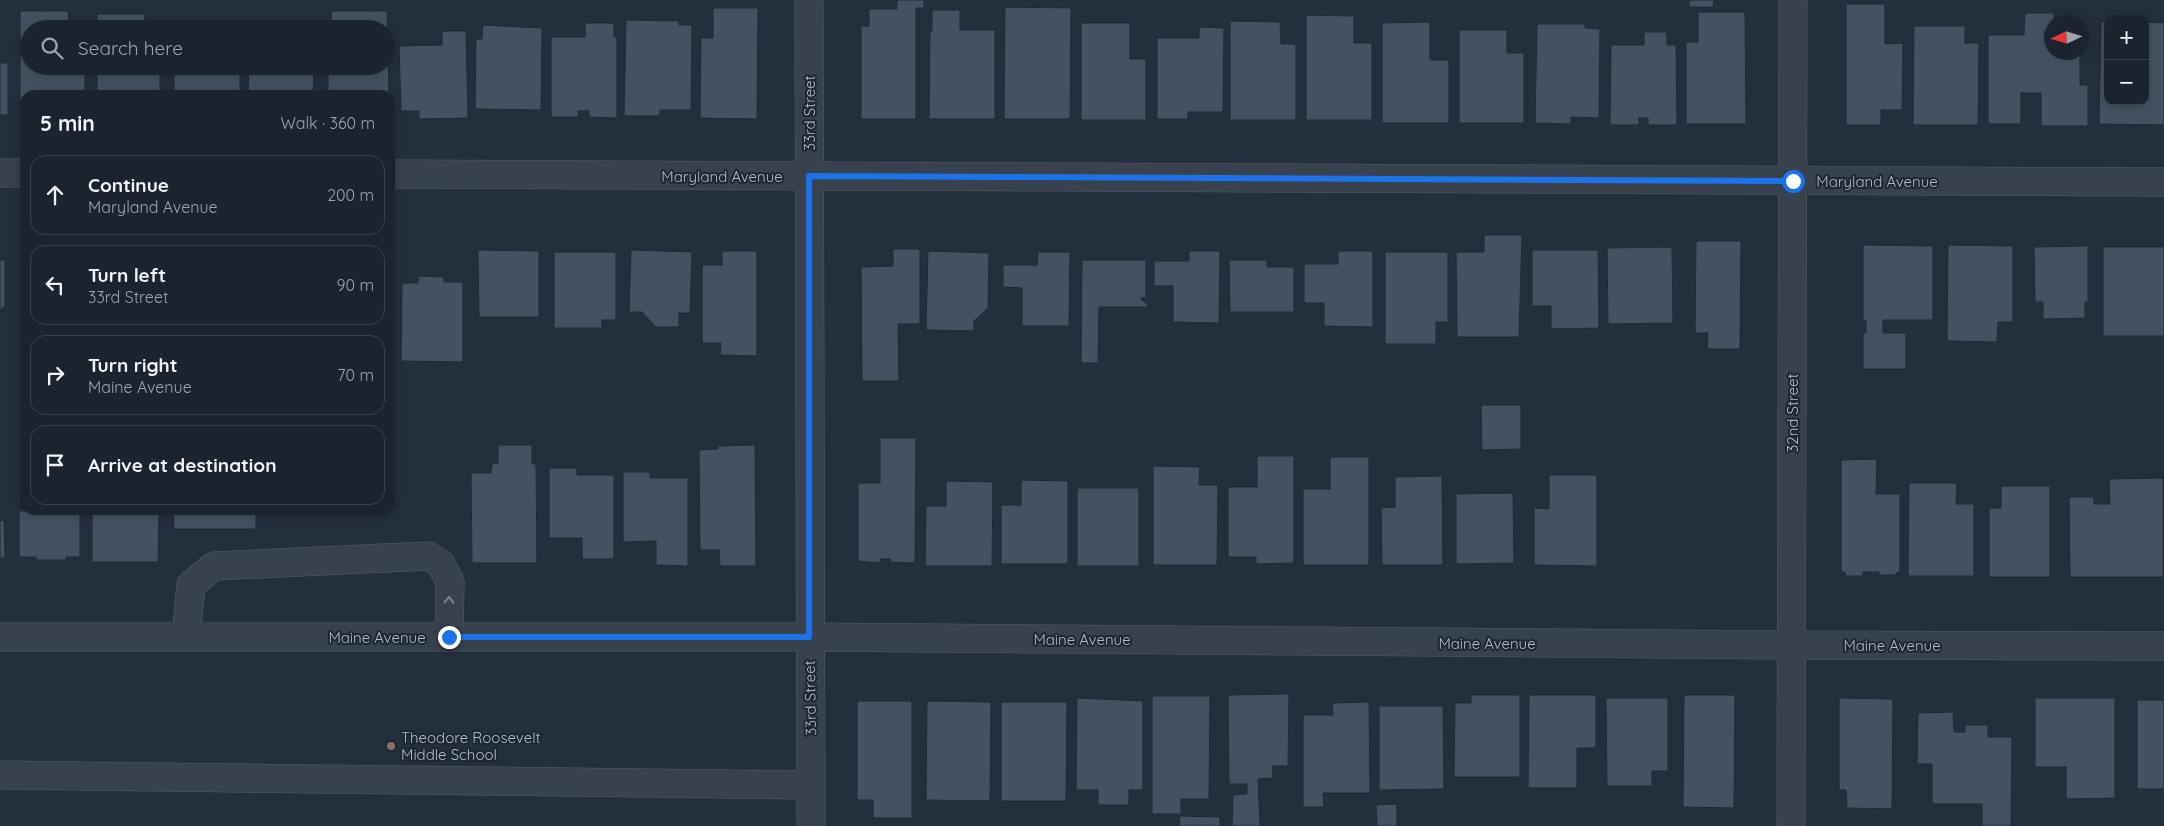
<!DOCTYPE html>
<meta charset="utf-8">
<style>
body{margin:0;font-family:Quicksand,sans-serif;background:#242b36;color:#f1f3f6}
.controls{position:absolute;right:15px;top:15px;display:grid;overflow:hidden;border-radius:10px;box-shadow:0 2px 12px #0003}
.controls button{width:45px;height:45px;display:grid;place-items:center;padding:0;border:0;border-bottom:1px solid #39404a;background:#1b232e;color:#f1f3f6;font:25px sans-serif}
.compass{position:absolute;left:2044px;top:15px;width:45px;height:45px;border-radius:50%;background:#1b232e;box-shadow:0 2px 12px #0003;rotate:266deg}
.stop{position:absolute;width:15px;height:15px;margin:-11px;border:4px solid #1a73e8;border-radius:50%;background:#fff}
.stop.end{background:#1a73e8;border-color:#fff;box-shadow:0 1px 5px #0008}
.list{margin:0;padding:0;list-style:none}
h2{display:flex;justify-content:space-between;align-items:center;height:65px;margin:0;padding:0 20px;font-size:21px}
h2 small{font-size:16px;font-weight:400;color:#a0a4aa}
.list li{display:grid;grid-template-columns:32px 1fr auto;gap:15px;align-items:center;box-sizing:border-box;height:80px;margin:0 10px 10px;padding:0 10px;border:1px solid #39404a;border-radius:15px}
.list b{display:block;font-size:19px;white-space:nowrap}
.list p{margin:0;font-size:16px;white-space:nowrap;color:#a0a4aa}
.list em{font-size:16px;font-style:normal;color:#a0a4aa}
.icon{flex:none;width:28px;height:28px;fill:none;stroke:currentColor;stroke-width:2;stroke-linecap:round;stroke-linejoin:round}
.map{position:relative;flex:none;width:2164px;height:826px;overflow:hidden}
.search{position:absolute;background:#1b232e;box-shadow:0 2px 12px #0003;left:20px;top:20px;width:375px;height:55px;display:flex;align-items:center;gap:12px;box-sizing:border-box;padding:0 18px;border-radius:28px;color:#a0a4aa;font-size:19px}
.panel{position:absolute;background:#1b232e;box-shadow:0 2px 12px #0003;left:20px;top:90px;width:375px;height:425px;border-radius:15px}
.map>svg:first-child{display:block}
.building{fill:#455162;stroke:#1f2835}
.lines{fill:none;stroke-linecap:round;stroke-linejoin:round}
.minor-casing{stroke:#565f6c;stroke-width:29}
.minor{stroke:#38414e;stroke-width:28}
.oneway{stroke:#7c8592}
.route{stroke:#1a73e8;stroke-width:6}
.education-dot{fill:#8d6e63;stroke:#1d2633;stroke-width:2}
.labels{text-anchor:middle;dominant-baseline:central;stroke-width:4;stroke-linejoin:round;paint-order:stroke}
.street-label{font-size:15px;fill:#b4bcc9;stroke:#1d2633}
.poi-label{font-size:15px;fill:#b4bcc9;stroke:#1d2633;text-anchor:start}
</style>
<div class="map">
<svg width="2164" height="826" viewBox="0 0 2164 826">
<rect width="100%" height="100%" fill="#242f3e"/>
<path class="building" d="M 897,0 L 924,0 L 924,8 L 916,8 L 916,119 L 861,119 L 861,26 L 869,26 L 869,9 L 897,9 Z
M 1689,0 L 1714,0 L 1713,7 L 1689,7 Z
M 1846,4 L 1885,4 L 1885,44 L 1903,43 L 1902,110 L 1881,110 L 1881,125 L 1846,125 Z
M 1005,7 L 1071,8 L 1070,119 L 1004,119 Z
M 713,8 L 758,8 L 757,119 L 700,118 L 701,38 L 713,38 Z
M 932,10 L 960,10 L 960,30 L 995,30 L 995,119 L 929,119 L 930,30 L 932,31 Z
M 20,11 L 68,11 L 69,28 L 85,28 L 85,29 L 29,29 L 29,66 L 85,66 L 85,95 L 25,95 L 25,115 L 20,115 Z
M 331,11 L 387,11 L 389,95 L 328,95 L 328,66 L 386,66 L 386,29 L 328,29 L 328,24 L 331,24 Z
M 1698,12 L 1745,12 L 1746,124 L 1686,124 L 1686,42 L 1698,42 Z
M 2025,13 L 2054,13 L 2054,22 L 2052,22 L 2052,52 L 2080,52 L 2080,85 L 2088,85 L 2088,126 L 2041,126 L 2041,93 L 2021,93 L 2021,124 L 1988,124 L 1988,35 L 2024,35 Z
M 97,14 L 145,14 L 145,29 L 97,29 Z
M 1306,15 L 1354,16 L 1354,43 L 1372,43 L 1372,120 L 1306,120 Z
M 626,20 L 679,21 L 679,25 L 692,25 L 691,110 L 660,110 L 660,116 L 624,116 Z
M 1230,21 L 1280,22 L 1281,44 L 1296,44 L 1296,120 L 1230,120 Z
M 1430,22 L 1430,60 L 1449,60 L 1449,123 L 1382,123 L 1382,23 Z
M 2101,22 L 2108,22 L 2108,101 L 2145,101 L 2145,22 L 2164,23 L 2164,125 L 2099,124 Z
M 585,23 L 614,23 L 614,37 L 617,37 L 617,118 L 589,117 L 589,111 L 578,111 L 579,117 L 551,117 L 551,37 L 585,37 Z
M 1081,23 L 1130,23 L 1130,59 L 1146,59 L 1146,120 L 1081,120 Z
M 1537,24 L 1585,24 L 1585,28 L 1600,29 L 1599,118 L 1571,117 L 1571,124 L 1535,123 Z
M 483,25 L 542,28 L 541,110 L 475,109 L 476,39 L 482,39 Z
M 1914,26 L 1965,26 L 1965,43 L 1979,43 L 1978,125 L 1913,125 Z
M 1199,27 L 1224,28 L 1223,112 L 1188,112 L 1188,119 L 1157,119 L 1157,38 L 1199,38 Z
M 1459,30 L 1507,30 L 1507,53 L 1524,53 L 1524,123 L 1459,123 Z
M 442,31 L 466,31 L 468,118 L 419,119 L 419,111 L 401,111 L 399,46 L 442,45 Z
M 1644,32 L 1667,32 L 1667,45 L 1676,45 L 1677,125 L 1648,125 L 1648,118 L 1639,118 L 1639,125 L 1610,125 L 1611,45 L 1644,45 Z
M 0,63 L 8,63 L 8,115 L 0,115 Z
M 97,66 L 160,66 L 160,95 L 97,95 Z
M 174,66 L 240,66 L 240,95 L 174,95 Z
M 249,66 L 314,66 L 313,95 L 248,95 Z
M 1484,235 L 1522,235 L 1519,337 L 1457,337 L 1456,252 L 1484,252 Z
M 1696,241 L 1741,241 L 1740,349 L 1707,349 L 1708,333 L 1695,333 Z
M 1863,245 L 1933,246 L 1933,320 L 1883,320 L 1883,333 L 1906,333 L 1906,369 L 1863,369 L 1863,332 L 1866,333 L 1866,321 L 1863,321 Z
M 1948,245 L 2013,246 L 2013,322 L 1998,322 L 1997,342 L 1947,341 Z
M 2088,246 L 2088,302 L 2085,302 L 2085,318 L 2043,319 L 2043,302 L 2035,302 L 2034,247 Z
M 1672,247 L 1673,323 L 1608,324 L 1607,248 Z
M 2103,247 L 2164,247 L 2164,336 L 2103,336 Z
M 893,249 L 920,249 L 920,324 L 898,324 L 899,381 L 862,381 L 861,267 L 893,266 Z
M 478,250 L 539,251 L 539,317 L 479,317 Z
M 631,250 L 692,252 L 690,313 L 679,313 L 679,327 L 656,327 L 642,312 L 629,312 Z
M 1532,250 L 1598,250 L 1599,328 L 1551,329 L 1551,306 L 1532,306 Z
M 722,251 L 757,251 L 757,356 L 720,355 L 721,343 L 702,343 L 702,265 L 722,265 Z
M 928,251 L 989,253 L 988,308 L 974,321 L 974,331 L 926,330 Z
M 1189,251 L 1220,251 L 1219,323 L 1173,322 L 1173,286 L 1154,286 L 1154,261 L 1189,261 Z
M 1338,251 L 1373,251 L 1373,327 L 1324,326 L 1324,303 L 1304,303 L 1304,264 L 1338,264 Z
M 554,252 L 616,252 L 616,320 L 602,320 L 602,328 L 554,328 Z
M 1038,252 L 1070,252 L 1069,326 L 1022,326 L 1022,288 L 1003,287 L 1003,265 L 1037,265 Z
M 1385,252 L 1448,252 L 1448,322 L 1436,322 L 1436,344 L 1385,344 Z
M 20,259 L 25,259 L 25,309 L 20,309 Z
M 0,260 L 5,260 L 5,306 L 0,310 Z
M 1082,260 L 1146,260 L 1146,298 L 1140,298 L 1150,307 L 1099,307 L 1098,363 L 1081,363 Z
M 1229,260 L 1267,260 L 1267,267 L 1294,267 L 1294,312 L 1230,312 Z
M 419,276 L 444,277 L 444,282 L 463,282 L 463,362 L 401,361 L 402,283 L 418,283 Z
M 1481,405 L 1521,405 L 1521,449 L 1482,450 Z
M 880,438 L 916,438 L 915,560 L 913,563 L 890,562 L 890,559 L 880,559 L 880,563 L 858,561 L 858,483 L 880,483 Z
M 498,445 L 532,445 L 532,464 L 536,464 L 537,563 L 472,563 L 471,473 L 491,473 L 492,464 L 498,463 Z
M 755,445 L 756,566 L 720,566 L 719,550 L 700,550 L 699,450 L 718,449 L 718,446 Z
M 1257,456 L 1294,456 L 1294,563 L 1256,564 L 1256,557 L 1228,557 L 1228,487 L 1257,487 Z
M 1330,457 L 1369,457 L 1369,565 L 1303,565 L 1303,489 L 1330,489 Z
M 1877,459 L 1876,494 L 1900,494 L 1900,572 L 1896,573 L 1896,575 L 1879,575 L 1879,572 L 1863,572 L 1863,576 L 1846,576 L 1845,572 L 1841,572 L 1841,460 Z
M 1153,466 L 1200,467 L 1199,485 L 1218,485 L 1217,565 L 1153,565 Z
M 549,468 L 577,468 L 577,475 L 614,475 L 614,559 L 582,559 L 582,538 L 549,538 Z
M 623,472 L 650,472 L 650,478 L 688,478 L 688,566 L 656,565 L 656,541 L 623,542 Z
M 1549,475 L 1597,475 L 1597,566 L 1534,565 L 1534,508 L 1549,509 Z
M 1442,476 L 1443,565 L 1382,565 L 1381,508 L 1395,507 L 1395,477 Z
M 2163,478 L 2163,577 L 2070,577 L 2069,497 L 2094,497 L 2094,504 L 2110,504 L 2109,479 Z
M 1021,480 L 1068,481 L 1068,564 L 1001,564 L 1001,505 L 1021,505 Z
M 946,481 L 993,482 L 992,566 L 925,566 L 926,506 L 946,506 Z
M 1909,483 L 1957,483 L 1956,504 L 1974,504 L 1974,576 L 1908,576 Z
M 2001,486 L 2050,486 L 2050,577 L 1989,577 L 1989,508 L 2001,508 Z
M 1077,488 L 1139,488 L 1139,566 L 1077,566 Z
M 1513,493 L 1514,563 L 1456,564 L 1456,494 Z
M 35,510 L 80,510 L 80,557 L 66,557 L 66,560 L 36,560 L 36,557 L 19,557 L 19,511 Z
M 92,510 L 159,510 L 158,562 L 92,562 Z
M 173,510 L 256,510 L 256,529 L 174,529 Z
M 4,520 L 5,558 L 0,558 L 0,521 Z
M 1289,694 L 1288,766 L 1272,766 L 1273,778 L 1258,779 L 1260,826 L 1232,826 L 1233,795 L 1247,794 L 1247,784 L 1229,784 L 1228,695 Z
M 1471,695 L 1520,695 L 1520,777 L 1454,777 L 1455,703 L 1471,703 Z
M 1529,695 L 1596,695 L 1596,748 L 1577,748 L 1577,788 L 1528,788 Z
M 1684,695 L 1735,695 L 1734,808 L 1683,807 Z
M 1152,696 L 1210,696 L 1209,799 L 1181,799 L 1181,814 L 1152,814 Z
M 1077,698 L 1143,701 L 1143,790 L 1129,790 L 1129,805 L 1098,805 L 1098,790 L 1076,790 Z
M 1606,698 L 1668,698 L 1668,771 L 1652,771 L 1652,786 L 1607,786 Z
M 1839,698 L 1893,699 L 1892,809 L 1847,808 L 1846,790 L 1839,790 Z
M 2035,698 L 2115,698 L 2115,798 L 2066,799 L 2066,767 L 2035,767 Z
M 2137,700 L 2164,700 L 2164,789 L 2137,789 Z
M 857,701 L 912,701 L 912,818 L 873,818 L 873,800 L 857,800 Z
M 927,701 L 991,702 L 990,801 L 926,800 Z
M 1001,702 L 1067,702 L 1066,801 L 1001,801 Z
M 1369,702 L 1370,793 L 1323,793 L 1324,807 L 1303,807 L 1303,715 L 1333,715 L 1332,703 Z
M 1379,706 L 1443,706 L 1444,789 L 1379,790 Z
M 1953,712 L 1954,732 L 1965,732 L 1965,725 L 1988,725 L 1988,737 L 2012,737 L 2011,826 L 1982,826 L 1982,804 L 1932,804 L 1932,764 L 1917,764 L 1918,713 Z
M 1397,804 L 1397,826 L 1377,826 L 1376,805 Z
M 1180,816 L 1220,817 L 1220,826 L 1179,826 Z"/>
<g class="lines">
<g class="minor-casing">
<path id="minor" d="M 809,0 L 811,826
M 0,173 L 25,173
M 390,174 L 2164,182
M 0,637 L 809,637 L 1792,645 L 2164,646
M 186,637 L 191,585 L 214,566 L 428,556 L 441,564 L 450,582 L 449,637
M 0,775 L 811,785
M 1791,826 L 1793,0"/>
</g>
<use href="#minor" class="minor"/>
</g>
<defs><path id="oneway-chevron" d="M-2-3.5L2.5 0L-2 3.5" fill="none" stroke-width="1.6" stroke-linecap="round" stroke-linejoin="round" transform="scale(1.25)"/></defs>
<use class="oneway" href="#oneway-chevron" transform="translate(449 600) rotate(-89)"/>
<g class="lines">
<path class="route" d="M 449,637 L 809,637 L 809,176 L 1793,181"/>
</g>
<circle class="education-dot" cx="391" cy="746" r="5"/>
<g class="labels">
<g class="street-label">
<text transform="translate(809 113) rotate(-90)">33rd Street</text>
<text x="722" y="176">Maryland Avenue</text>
<text x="1877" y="181">Maryland Avenue</text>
<text transform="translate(1792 413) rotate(-90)">32nd Street</text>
<text x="377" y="637">Maine Avenue</text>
<text x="1082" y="639">Maine Avenue</text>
<text x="1487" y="643">Maine Avenue</text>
<text x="1892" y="645">Maine Avenue</text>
<text transform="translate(810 698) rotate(-91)">33rd Street</text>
</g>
<g class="poi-label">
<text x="401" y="737">Theodore Roosevelt<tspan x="401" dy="17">Middle School</tspan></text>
</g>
</g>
</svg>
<div class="controls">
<button>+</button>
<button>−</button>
</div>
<svg class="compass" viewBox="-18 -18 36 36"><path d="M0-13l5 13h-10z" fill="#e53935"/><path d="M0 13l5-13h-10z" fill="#a0a4aa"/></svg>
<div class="stop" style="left:1793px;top:181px"></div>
<div class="stop end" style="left:449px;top:637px"></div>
<div class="search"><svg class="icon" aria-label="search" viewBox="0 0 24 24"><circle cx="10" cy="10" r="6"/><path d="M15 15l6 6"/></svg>Search here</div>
<section class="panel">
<h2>5 min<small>Walk · 360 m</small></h2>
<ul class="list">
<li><svg class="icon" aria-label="ahead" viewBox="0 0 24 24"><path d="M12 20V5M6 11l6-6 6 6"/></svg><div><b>Continue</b><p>Maryland Avenue</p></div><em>200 m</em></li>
<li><svg class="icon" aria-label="left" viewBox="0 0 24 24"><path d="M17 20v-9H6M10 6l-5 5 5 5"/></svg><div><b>Turn left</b><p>33rd Street</p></div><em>90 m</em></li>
<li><svg class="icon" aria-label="right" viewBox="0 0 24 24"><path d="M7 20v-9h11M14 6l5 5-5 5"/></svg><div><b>Turn right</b><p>Maine Avenue</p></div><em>70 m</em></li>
<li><svg class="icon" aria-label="arrive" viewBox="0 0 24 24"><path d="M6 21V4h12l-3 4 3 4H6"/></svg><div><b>Arrive at destination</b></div></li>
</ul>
</section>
</div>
